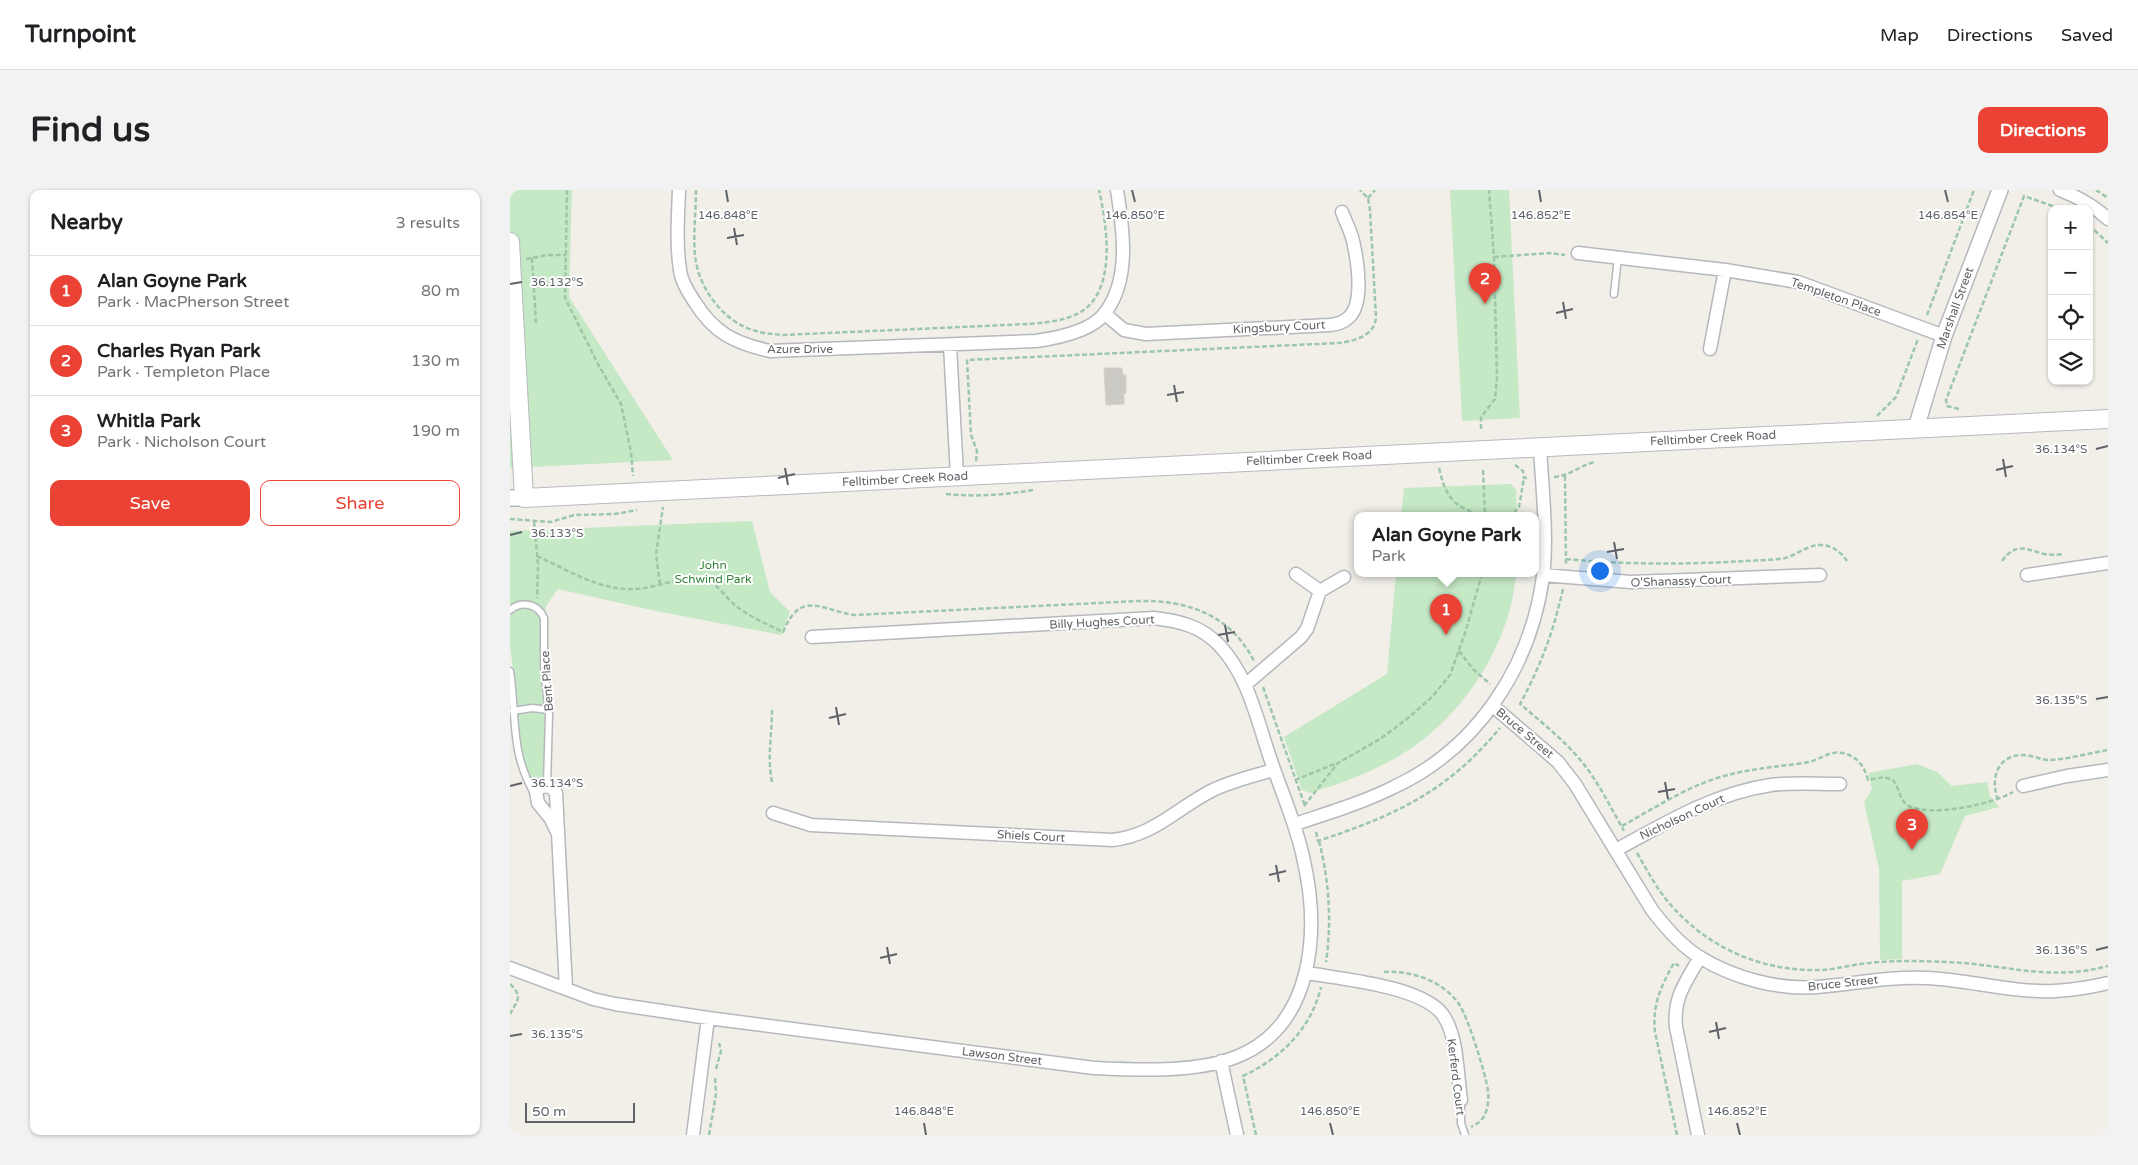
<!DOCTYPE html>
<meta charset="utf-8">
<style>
body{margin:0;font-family:"Varela Round",sans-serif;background:#f2f2f2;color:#202124}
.controls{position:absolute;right:15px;top:15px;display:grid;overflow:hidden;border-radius:10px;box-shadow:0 1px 4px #0004}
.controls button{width:45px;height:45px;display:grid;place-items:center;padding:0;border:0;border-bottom:1px solid #e0e0e0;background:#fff;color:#202124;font:25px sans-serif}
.scale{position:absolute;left:15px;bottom:12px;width:110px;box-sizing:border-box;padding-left:5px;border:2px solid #5f6368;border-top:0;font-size:14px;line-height:18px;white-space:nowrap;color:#5f6368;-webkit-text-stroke:4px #fff;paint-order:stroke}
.you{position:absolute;left:1089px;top:380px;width:18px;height:18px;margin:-12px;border:4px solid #fff;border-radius:50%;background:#1a73e8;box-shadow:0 0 0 8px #1a73e833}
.badge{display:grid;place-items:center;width:32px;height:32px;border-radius:50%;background:#ea4335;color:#fff;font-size:16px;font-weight:700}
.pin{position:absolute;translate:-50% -41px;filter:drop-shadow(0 1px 2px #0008)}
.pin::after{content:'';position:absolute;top:26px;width:18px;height:15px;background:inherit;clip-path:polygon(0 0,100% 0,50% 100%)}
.popup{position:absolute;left:844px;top:322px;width:185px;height:65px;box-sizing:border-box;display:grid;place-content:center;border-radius:10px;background:#fff;filter:drop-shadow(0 1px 4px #0005);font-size:16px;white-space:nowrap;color:#757577}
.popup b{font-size:19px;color:#202124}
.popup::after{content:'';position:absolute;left:50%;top:100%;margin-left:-10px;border:10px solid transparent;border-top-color:#fff}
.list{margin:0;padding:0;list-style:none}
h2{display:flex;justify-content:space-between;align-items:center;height:65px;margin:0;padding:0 20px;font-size:21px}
h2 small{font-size:16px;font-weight:400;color:#757577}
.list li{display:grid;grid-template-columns:32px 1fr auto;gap:15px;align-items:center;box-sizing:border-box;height:70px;padding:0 20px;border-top:1px solid #e0e0e0}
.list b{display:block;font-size:19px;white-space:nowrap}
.list p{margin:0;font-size:16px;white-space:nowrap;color:#757577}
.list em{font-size:16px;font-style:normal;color:#757577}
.actions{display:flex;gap:10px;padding:15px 20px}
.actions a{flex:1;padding:11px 0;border:1px solid #ea4335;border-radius:10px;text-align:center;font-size:18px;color:#ea4335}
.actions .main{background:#ea4335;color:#fff}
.icon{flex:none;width:28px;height:28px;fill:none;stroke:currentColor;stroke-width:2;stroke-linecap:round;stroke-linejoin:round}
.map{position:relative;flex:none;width:1598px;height:945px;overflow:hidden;border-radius:10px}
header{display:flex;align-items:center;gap:30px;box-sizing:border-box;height:70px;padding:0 25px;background:#fff;border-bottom:1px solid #e0e0e0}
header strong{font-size:24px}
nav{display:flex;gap:28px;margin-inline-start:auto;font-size:18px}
.intro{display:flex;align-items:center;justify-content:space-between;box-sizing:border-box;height:120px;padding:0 30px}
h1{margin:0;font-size:35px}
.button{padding:12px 22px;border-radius:10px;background:#ea4335;color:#fff;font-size:18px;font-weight:700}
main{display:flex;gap:30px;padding:0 30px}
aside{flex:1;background:#fff;border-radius:10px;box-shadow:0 1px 4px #0004}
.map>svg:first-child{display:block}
.green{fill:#c5e8c5}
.building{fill:#cccac5;stroke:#d6d1c6}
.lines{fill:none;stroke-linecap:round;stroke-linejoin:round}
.service-casing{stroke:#b5b8bc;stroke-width:9}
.minor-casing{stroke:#b5b8bc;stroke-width:15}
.tertiary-casing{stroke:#b5b8bc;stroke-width:18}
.secondary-casing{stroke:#b6babf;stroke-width:20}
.path{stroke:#9cc7a9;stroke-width:2.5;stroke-dasharray:5 2.5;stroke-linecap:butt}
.service{stroke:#fff;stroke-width:6}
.minor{stroke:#fff;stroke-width:12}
.tertiary{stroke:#fff;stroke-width:15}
.secondary{stroke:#fff;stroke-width:18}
.ticks{fill:none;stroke:#5f6368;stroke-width:2}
.labels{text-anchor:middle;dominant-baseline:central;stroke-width:4;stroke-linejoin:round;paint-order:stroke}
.street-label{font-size:12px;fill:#5f6368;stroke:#fff}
.park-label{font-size:12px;fill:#348238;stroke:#fff}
.ticks-label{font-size:12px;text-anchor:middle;fill:#5f6368;stroke:#fff;stroke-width:4;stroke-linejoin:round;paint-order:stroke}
</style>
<header>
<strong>Turnpoint</strong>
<nav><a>Map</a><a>Directions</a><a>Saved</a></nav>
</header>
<div class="intro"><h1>Find us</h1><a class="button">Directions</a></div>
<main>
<aside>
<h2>Nearby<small>3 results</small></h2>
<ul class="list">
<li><span class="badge">1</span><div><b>Alan Goyne Park</b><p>Park · MacPherson Street</p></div><em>80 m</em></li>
<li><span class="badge">2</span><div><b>Charles Ryan Park</b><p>Park · Templeton Place</p></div><em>130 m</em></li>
<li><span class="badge">3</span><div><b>Whitla Park</b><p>Park · Nicholson Court</p></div><em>190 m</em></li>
</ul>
<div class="actions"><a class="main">Save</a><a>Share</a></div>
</aside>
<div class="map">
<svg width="1598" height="945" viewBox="0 0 1598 945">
<rect width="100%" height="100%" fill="#f1efe8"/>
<path class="green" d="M 0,0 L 62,0 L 59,107 L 163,270 L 0,278 Z
M 940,0 L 999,0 L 1010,228 L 952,231 Z
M 1001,294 L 1006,300 L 1007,326 L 891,326 L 894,298 Z
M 242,331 L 260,402 L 280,422 L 271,445 L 141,420 L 48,399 L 36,416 L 31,447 L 30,483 L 35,511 L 34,586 L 21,592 L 12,580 L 6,528 L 6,501 L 0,456 L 0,341 Z
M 886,384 L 1006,384 C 1000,458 949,533 884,569 C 857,584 829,594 800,603 L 792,600 L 774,547 L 877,484 Z
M 1407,574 L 1427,582 L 1442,596 L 1477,592 L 1480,606 L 1489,617 L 1455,626 L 1430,684 L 1392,691 L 1392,769 L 1370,770 L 1369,679 L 1354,612 L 1362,599 L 1359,583 Z"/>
<path class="building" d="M 594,178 L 612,178 L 613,185 L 616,185 L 616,203 L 614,204 L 614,214 L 596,215 Z"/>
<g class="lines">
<g class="service-casing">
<path id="service" d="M 1104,104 L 1108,67
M 0,420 C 12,410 28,414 34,428 L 34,476 L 39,525 L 37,595
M 0,481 C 7,530 0,562 25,605
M 3,521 L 22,518 L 39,520
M 951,910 L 951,933 L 955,945"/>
</g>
<g class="minor-casing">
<path id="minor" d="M 169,0 C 168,26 166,54 170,80 C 171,91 178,102 184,111 C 204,143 224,153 260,161 L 526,151 C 547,148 582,141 595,123 C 621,89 613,38 607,0
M 1550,0 C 1568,7 1584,16 1598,29
M 1068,63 L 1215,80 L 1288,92 L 1434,146
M 595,124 L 614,140 L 636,144 L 820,135 C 827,134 833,133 838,128 C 854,115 848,74 844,56 C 843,45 836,33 832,22
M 440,155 L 447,286
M 1200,159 L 1215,80
M 786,384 L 810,401 L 834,387
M 1033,385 L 1121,392 L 1310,385
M 1517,385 L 1598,373
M 735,495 L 791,447 L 797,439 L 810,401
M 983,516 L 1048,572 L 1065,594 L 1142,720 C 1155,737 1172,757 1191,768 C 1224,788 1268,800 1307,797 C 1344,794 1380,786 1417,788 C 1460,790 1503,803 1545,801 C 1563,800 1581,797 1598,793
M 1513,596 L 1557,586 L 1598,580
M 263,623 L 301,635 L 602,650 C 643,646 666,619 701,601 C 721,591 743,586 764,580
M 785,634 C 818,623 852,613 884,597 C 968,558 1021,476 1033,386 C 1038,346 1032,297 1030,257
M 47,642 L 41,629 L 28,613 L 26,601 L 33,596 L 41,597 L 46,603 L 56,799
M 1106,660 C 1155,633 1205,603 1261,595 C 1283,592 1307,594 1330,594
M 0,778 L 83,809 L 105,814 L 198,828 L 584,878 C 626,880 686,883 726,867 C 805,836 810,739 793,667 C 787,638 775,610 765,582 C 749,540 741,488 709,455 C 691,436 669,431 644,428 L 302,447
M 797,783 C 831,789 912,796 933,825 C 948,847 947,883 951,910
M 711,871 L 727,945
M 183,945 L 198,828
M 1188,945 L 1166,837 C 1163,807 1176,792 1190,767"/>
</g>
<g class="tertiary-casing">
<path id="tertiary" d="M 1406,238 L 1434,146 L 1490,0
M 0,308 L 14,308"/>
</g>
<g class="secondary-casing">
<path id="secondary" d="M 0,52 L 14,308 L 1598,229"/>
</g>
<path class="path" d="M 57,0 L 55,108 L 89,176 L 111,214 L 121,262 L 123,286
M 186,0 C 186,21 183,44 185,65 C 188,98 214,133 246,141 C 255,144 264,144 273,145 L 518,134 C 534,133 552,131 567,124 C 608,104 597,36 589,0
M 1586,0 L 1598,8
M 858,8 L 865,0
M 1579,35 L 1598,53
M 984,67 L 1040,63 L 1055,65
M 22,68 L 26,133
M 16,69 L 37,65 L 56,65
M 1417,125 L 1464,0
M 1449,219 L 1437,216 L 1436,210 L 1514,6 L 1551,19
M 1367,226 L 1386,207 L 1408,149
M 971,239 L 971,227 L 985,209 L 987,187 L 984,67 L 979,0
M 466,271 L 467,261 L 461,245 L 457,170 L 829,153 C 844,151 865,146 866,127 L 860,20 L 858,8 L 850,0
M 1005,275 L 1013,281 L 1014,288 L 1019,288
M 929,278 C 936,308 943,316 973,326
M 973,280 L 975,326
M 1055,286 L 1056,374
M 1044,287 C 1060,286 1070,275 1085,272
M 436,304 C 466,307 493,305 523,300
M 989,326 L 1004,323 L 1009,317 L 1014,288
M 0,329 L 41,332 L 64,325 L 105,324 L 127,320
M 24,332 L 28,374 L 27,408
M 27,366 C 58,380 90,401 125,399 C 148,398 173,384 197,391 C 208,394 217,409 226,416 C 240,427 257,434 273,442 C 291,399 311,420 344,425 L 628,411 C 677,410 720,424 744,471
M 1056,369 C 1129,376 1197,374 1269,369 C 1285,368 1296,354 1312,355 C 1323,356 1331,362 1337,371
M 1492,371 C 1506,352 1515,359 1534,364 C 1541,365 1548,365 1554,364
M 150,394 L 146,364 L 153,317
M 1053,399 C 1043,443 1031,475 1010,514 C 1034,534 1060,555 1079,581 C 1092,600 1103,621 1114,641
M 949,461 L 963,479 L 980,494
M 753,497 L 795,616
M 785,590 L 827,573
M 262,592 C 257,567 262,545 262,520
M 1488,610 C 1480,589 1487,565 1513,565 C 1522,565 1531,570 1540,570 C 1559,569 1579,563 1598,560
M 794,616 L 828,573 L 870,549 L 898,528 L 922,507 L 940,485 L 955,443 L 972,384
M 1112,636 C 1143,619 1173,599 1207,588 C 1237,579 1264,577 1294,573 C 1303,572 1311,567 1319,564 C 1339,558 1354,572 1358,590 L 1374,587 L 1383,590 C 1389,597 1389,608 1396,614 C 1415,629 1484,614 1503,602
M 806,642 L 808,651 C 886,625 937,602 990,538
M 809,651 C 819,690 822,732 816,772
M 1127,663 C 1136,678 1144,694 1155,708 C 1193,756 1250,782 1311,780 C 1328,779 1344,774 1360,773 C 1385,770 1411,771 1436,772 C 1495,774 1538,792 1598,776
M 874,782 C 901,780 933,791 949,814 C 958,827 976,885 978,901 C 979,908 978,918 975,924 C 973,930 967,934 961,937
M 0,794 C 13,807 8,809 0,824
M 206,879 L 211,861 L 209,853
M 199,945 L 206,904 L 205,887
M 746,945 L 733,886 C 771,868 801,839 811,797
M 1167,945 L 1145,842 C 1142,815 1151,796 1164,773 L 1169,776"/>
<use href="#service" class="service"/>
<use href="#minor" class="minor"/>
<use href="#tertiary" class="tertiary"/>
<use href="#secondary" class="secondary"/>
</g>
<path class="ticks" d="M 216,0 L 218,12M 622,0 L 625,12M 1029,0 L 1031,12M 1435,0 L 1438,12M 224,38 L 227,55M 217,48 L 234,45M 0,94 L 12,92M 1053,112 L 1056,129M 1046,123 L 1063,119M 664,195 L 667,212M 657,205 L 674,202M 1586,259 L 1598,256M 1493,269 L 1496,287M 275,278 L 278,295M 1486,280 L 1503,276M 268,288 L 285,284M 0,345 L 12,342M 1104,352 L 1107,369M 1097,362 L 1114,359M 715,435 L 718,452M 708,445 L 725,442M 1586,509 L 1598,507M 326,517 L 329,535M 319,528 L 336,524M 1155,592 L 1158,609M 0,596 L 12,593M 1148,602 L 1165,599M 766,675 L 769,692M 759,685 L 776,681M 377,757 L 380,774M 1586,760 L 1598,757M 370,768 L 387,764M 1206,832 L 1209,849M 1199,842 L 1216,838M 0,846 L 12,844M 414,933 L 416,945M 820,933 L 823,945M 1227,933 L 1230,945"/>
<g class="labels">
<g class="street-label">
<text transform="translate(1326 107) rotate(19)">Templeton Place</text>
<text transform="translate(1445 118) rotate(-70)">Marshall Street</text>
<text transform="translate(769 137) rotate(-3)">Kingsbury Court</text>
<text x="290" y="159">Azure Drive</text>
<text transform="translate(1203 248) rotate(-3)">Felltimber Creek Road</text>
<text transform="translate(799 268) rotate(-3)">Felltimber Creek Road</text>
<text transform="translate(395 289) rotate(-3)">Felltimber Creek Road</text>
<text transform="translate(1171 391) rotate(-2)">O'Shanassy Court</text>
<text transform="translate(592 432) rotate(-3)">Billy Hughes Court</text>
<text transform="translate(37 491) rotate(-94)">Bent Place</text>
<text transform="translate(1015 543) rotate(40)">Bruce Street</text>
<text transform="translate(1172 627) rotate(-25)">Nicholson Court</text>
<text transform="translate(521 646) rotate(3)">Shiels Court</text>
<text transform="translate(1333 793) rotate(-6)">Bruce Street</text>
<text transform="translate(492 866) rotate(7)">Lawson Street</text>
<text transform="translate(946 887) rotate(83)">Kerferd Court</text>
</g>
<g class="park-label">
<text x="203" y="375">John<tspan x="203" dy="14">Schwind Park</tspan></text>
</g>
</g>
<g class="ticks-label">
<text x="218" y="29">146.848°E</text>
<text x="625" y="29">146.850°E</text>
<text x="1031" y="29">146.852°E</text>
<text x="1438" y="29">146.854°E</text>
<text x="47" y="96">36.132°S</text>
<text x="1551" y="263">36.134°S</text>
<text x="47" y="347">36.133°S</text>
<text x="1551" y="514">36.135°S</text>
<text x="47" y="597">36.134°S</text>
<text x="1551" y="764">36.136°S</text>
<text x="47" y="848">36.135°S</text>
<text x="414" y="925">146.848°E</text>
<text x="820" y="925">146.850°E</text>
<text x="1227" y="925">146.852°E</text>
</g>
</svg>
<div class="controls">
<button>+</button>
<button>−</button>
<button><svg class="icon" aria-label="locate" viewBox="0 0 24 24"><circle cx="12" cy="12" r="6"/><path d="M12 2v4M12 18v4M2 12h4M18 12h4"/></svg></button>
<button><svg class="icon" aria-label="layers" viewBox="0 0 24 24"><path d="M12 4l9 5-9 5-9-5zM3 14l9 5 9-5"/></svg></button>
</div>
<div class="scale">50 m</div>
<div class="you"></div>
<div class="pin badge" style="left:936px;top:445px">1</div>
<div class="popup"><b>Alan Goyne Park</b>Park</div>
<div class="pin badge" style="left:975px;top:114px">2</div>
<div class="pin badge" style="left:1402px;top:660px">3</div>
</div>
</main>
